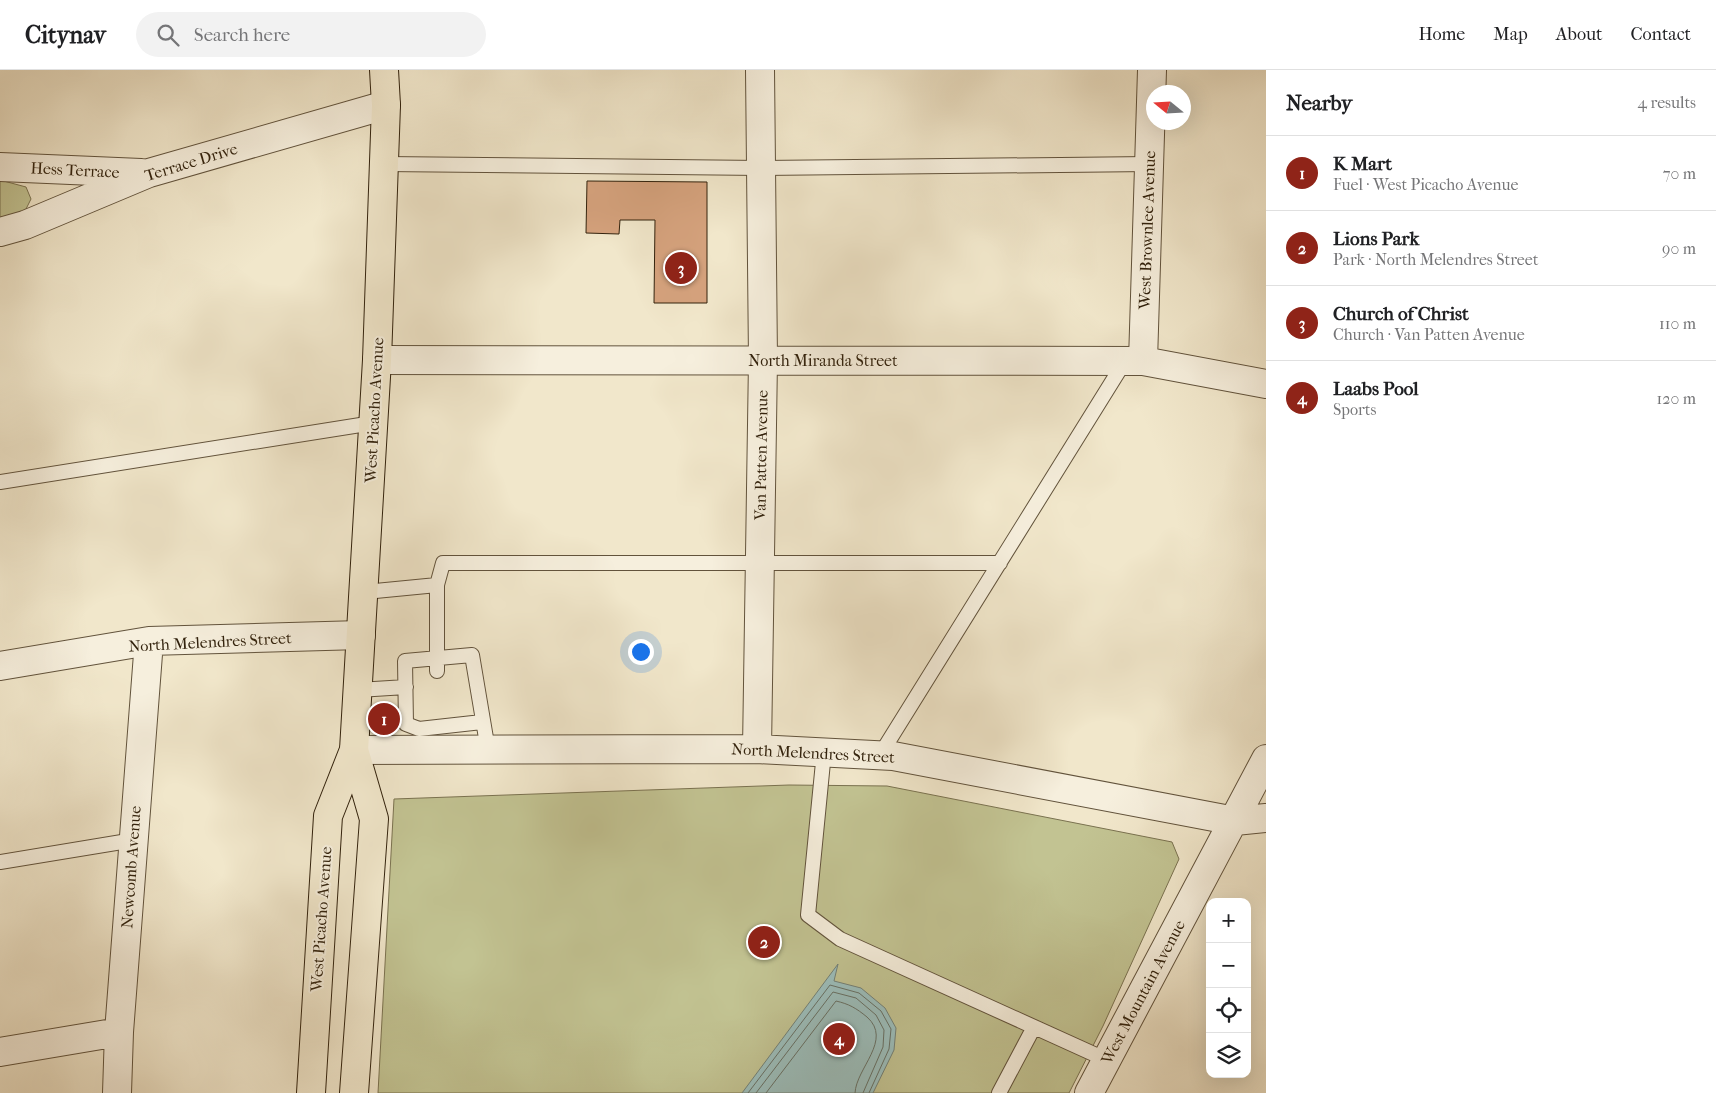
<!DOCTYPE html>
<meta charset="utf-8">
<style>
body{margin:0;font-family:"IM FELL French Canon",serif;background:#f2f2f2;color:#202124}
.controls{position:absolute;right:15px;bottom:15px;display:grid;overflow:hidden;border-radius:10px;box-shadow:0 5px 20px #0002}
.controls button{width:45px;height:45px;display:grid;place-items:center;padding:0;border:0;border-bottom:1px solid #e0e0e0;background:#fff;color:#202124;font:25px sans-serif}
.compass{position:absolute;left:1146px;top:15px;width:45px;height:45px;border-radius:50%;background:#fff;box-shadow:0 5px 20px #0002;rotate:288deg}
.you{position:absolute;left:640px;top:581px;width:18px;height:18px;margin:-12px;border:4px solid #fff;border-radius:50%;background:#1a73e8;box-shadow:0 0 0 8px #1a73e833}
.badge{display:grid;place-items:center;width:32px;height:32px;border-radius:50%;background:#8f2418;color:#fff;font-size:16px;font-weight:700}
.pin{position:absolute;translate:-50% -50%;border:2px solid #fff;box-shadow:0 1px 5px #0006}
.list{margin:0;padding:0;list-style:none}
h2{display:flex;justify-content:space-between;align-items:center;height:65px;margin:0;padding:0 20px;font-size:21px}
h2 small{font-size:16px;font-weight:400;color:#757577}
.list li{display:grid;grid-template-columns:32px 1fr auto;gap:15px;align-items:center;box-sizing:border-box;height:75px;padding:0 20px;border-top:1px solid #e0e0e0}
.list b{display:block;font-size:19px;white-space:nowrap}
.list p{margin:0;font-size:16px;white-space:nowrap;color:#757577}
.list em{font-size:16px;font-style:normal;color:#757577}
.icon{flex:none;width:28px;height:28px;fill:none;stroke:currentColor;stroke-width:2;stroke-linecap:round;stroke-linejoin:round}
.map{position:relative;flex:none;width:1266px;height:1023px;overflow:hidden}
header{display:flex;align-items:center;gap:30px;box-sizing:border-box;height:70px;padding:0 25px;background:#fff;border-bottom:1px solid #e0e0e0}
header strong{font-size:24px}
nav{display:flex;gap:28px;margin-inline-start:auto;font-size:18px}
.search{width:350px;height:45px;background:#f2f2f2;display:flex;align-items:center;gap:12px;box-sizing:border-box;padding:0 18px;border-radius:28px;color:#757577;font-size:19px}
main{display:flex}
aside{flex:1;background:#fff}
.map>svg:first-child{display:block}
.green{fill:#c2c392;stroke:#7a7250}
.water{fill:#9cbfbd;stroke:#728077}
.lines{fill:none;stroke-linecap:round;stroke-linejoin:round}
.shore{stroke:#677065;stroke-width:1}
.building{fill:#d5a27d;stroke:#32220d}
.service-casing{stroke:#62533c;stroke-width:16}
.minor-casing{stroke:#62533c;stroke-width:30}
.primary-casing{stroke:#32220d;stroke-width:30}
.service{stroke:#f6efdd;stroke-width:14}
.minor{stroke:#f6efdd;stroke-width:28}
.primary{stroke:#f1e7cb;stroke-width:28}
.labels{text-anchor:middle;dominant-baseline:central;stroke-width:4;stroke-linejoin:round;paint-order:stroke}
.street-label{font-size:16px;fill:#32220d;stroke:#f6efdd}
</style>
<header>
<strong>Citynav</strong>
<div class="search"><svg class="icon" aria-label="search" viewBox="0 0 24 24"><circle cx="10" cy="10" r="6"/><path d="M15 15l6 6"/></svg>Search here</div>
<nav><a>Home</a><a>Map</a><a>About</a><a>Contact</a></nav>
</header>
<main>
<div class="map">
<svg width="1266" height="1023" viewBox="0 0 1266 1023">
<rect width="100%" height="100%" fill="#f1e7cb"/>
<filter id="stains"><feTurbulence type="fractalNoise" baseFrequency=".004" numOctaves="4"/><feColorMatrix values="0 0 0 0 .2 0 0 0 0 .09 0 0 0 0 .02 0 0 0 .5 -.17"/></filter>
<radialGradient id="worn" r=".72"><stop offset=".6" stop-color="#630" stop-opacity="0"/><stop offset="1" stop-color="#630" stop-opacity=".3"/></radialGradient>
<path class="green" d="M 0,110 L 26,117 L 31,129 L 24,143 L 0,150 Z
M 789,715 L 887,716 L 1172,772 L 1179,789 L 1103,956 L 1069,1023 L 378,1023 L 394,729 Z"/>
<path class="water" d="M 838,894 L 834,911 L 861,918 L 885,938 L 896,958 L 894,980 L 873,1023 L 742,1023 Z"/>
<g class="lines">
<path class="shore" d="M 748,1023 L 830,915 L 859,923 L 881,941 L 891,959 L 889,979 L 869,1023
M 756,1023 L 833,922 L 856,928 L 876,945 L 884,960 L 883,977 L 863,1023
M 766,1023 L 836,931 C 849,934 856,938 867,947 C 893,970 856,998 855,1023"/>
</g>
<path class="building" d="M 587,111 L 707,112 L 707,233 L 654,233 L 655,150 L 620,150 L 619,164 L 586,163 Z"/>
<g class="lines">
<g class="service-casing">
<path id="service" d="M 384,94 L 761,98 L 1150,94
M 0,412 L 373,353
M 365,522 L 437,515
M 437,601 L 437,515 L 443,493 L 1000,493
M 358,620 L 406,617
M 482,652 L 419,659 L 406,654 L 405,591 L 472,585 L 488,680
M 824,682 L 808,845 L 840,869 L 1107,990
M 880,685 L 1125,291
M 0,792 L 134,770
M 999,1023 L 1034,957"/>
</g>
<g class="minor-casing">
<path id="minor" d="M 0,97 L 141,103
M 0,162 L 25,155 L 149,103 L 386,35
M 377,290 L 1143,291 L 1266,314
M 1143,291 L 1152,0
M 0,596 L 149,571 L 361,565
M 757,679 L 763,290 L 760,0
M 354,680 L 757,679 L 893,686 L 1235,751 L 1266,748
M 0,982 L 119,962
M 117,1023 L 119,962 L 149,571
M 1089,1023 L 1266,689"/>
</g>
<g class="primary-casing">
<path id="primary" d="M 354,680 L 374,749 L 354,1023
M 311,1023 L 328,746 L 354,680 L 377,290 L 386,35 L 384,0"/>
</g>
<use href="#service" class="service"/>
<use href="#minor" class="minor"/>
<use href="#primary" class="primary"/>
</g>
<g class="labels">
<g class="street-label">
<text transform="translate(191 92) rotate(-17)">Terrace Drive</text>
<text transform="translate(75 100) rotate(3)">Hess Terrace</text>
<text transform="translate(1147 160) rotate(-88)">West Brownlee Avenue</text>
<text x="823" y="290">North Miranda Street</text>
<text transform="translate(374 340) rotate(-87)">West Picacho Avenue</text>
<text transform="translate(761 385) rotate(-89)">Van Patten Avenue</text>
<text transform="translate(210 572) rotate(-3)">North Melendres Street</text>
<text transform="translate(813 683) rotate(3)">North Melendres Street</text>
<text transform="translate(131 797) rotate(-86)">Newcomb Avenue</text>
<text transform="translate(321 849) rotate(-86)">West Picacho Avenue</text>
<text transform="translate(1143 922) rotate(-62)">West Mountain Avenue</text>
</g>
</g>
<rect width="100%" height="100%" filter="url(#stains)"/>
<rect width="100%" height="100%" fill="url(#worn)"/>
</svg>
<div class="controls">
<button>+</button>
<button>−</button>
<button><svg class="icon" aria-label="locate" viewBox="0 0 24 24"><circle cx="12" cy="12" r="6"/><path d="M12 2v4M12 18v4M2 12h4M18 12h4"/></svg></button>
<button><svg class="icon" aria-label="layers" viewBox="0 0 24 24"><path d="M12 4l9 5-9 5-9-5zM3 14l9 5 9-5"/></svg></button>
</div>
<svg class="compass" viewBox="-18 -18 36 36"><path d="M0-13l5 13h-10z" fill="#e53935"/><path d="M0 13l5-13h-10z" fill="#757577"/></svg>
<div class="you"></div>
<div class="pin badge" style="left:384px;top:649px">1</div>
<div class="pin badge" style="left:764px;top:872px">2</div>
<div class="pin badge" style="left:681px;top:198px">3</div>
<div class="pin badge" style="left:839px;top:969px">4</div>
</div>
<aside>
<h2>Nearby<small>4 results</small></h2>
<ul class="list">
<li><span class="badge">1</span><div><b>K Mart</b><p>Fuel · West Picacho Avenue</p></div><em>70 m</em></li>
<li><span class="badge">2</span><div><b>Lions Park</b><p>Park · North Melendres Street</p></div><em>90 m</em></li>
<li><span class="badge">3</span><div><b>Church of Christ</b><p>Church · Van Patten Avenue</p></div><em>110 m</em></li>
<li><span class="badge">4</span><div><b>Laabs Pool</b><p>Sports</p></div><em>120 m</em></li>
</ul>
</aside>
</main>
